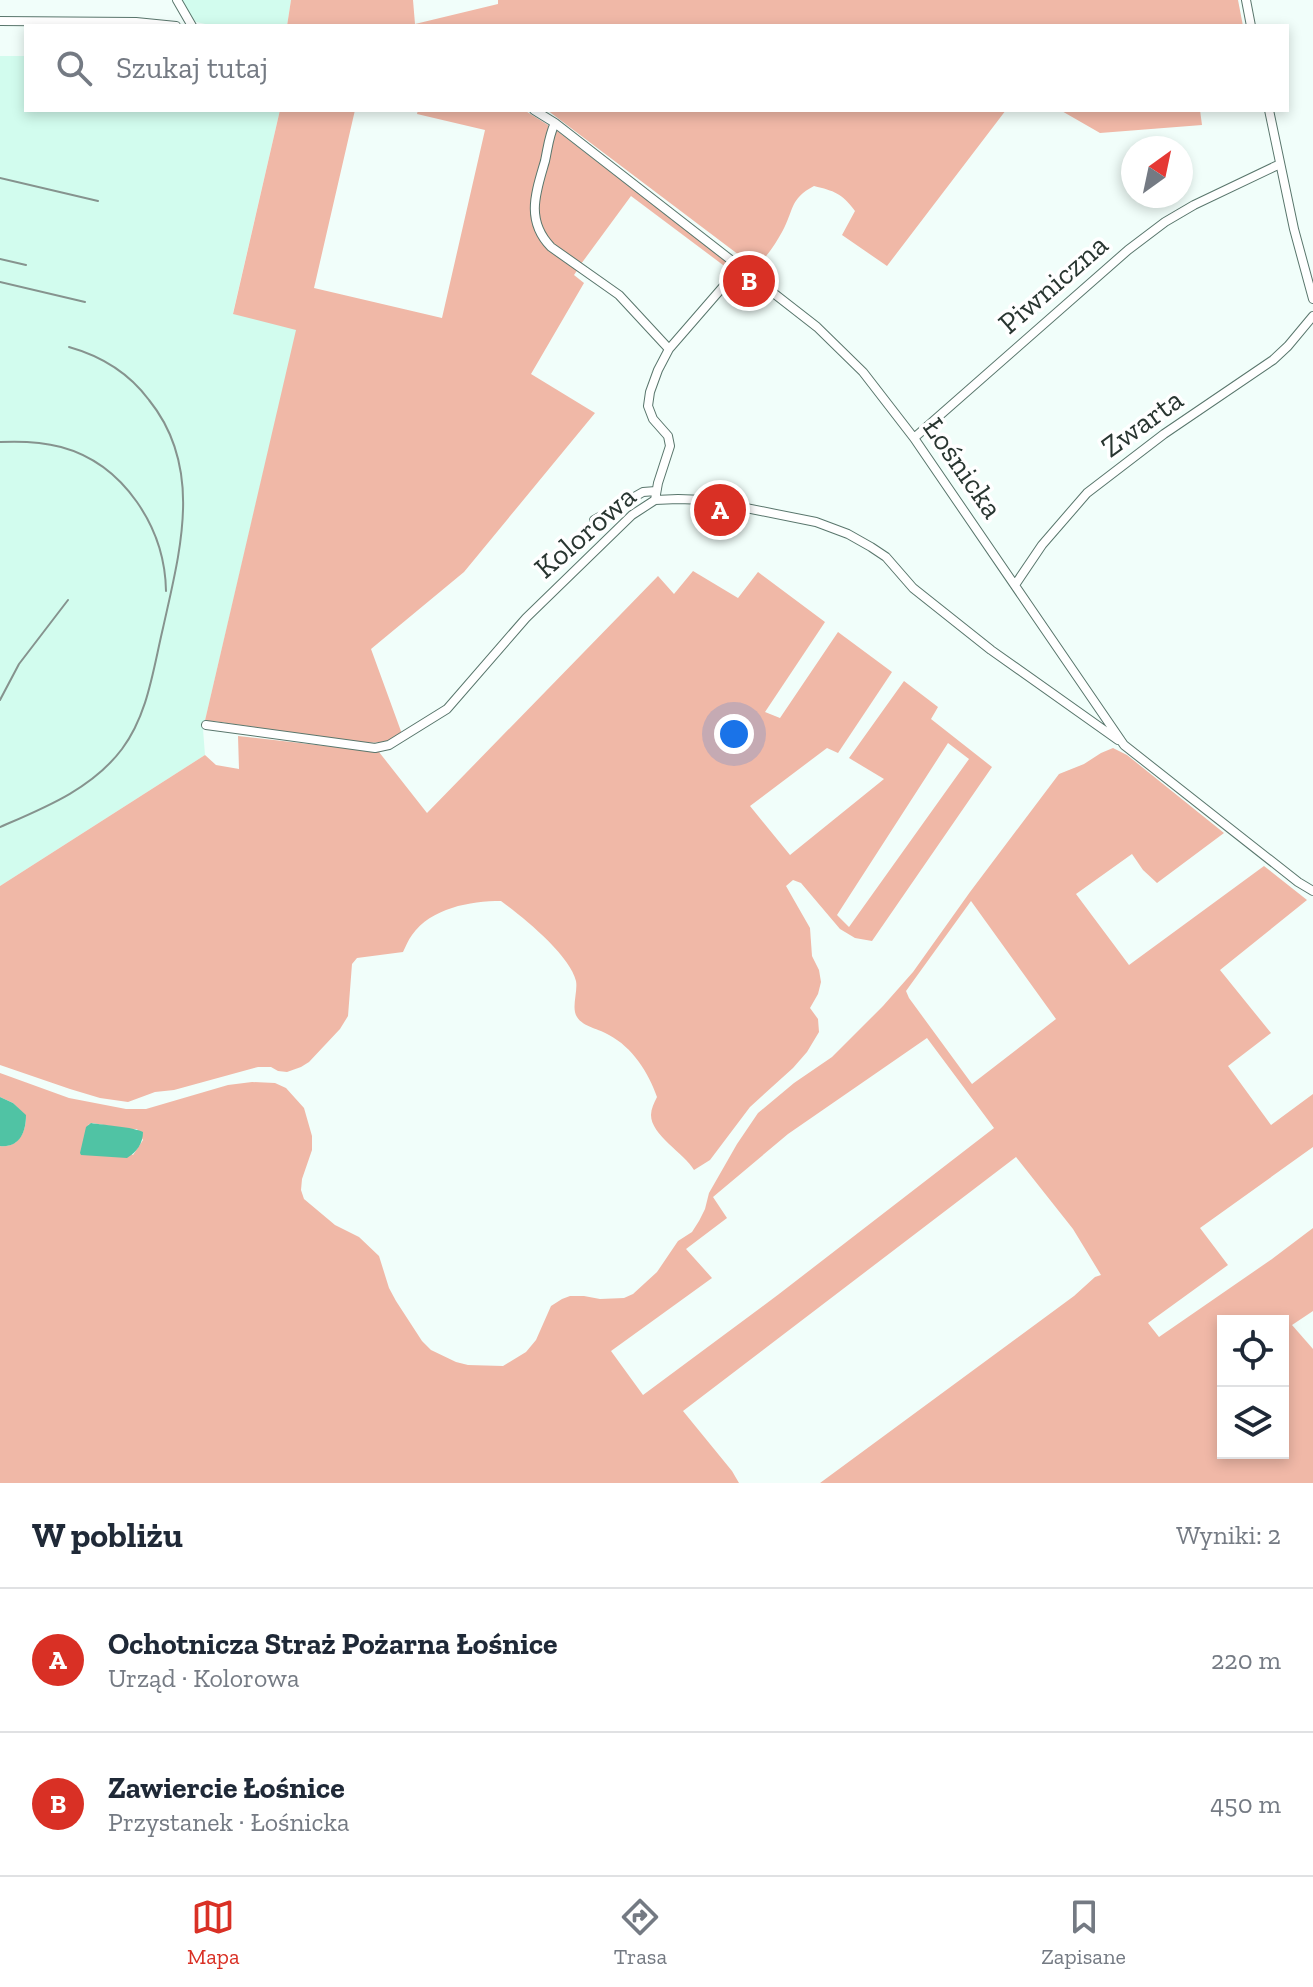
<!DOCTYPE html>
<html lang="pl">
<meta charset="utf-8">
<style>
body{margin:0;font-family:"Zilla Slab",serif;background:#f6f6f7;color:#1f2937}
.controls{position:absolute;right:24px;bottom:24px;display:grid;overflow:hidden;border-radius:0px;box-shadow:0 4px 12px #0003}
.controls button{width:72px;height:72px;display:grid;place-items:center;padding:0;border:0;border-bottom:2px solid #e0e1e3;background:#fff;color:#1f2937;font:40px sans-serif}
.compass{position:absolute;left:1121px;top:136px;width:72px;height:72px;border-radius:50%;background:#fff;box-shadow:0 4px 12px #0003;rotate:33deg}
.you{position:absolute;left:734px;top:734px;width:28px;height:28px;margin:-20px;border:6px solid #fff;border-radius:50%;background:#1a73e8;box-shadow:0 0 0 12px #1a73e833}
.badge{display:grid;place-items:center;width:52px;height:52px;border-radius:50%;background:#d93025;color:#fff;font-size:26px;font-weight:700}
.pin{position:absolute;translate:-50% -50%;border:4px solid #fff;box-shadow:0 2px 8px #0006}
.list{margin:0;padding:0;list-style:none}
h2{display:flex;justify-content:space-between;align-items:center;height:104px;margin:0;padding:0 32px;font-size:34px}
h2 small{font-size:26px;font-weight:400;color:#747a83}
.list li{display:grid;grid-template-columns:52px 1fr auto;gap:24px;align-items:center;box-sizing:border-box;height:144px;padding:0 32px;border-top:2px solid #e0e1e3}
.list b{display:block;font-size:30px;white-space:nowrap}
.list p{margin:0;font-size:26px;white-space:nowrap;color:#747a83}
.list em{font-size:26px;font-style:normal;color:#747a83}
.icon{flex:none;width:44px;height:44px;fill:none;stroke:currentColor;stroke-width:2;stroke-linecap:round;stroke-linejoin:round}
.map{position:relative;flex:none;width:1313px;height:1483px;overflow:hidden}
.search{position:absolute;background:#fff;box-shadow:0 4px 12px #0003;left:24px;right:24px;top:24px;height:88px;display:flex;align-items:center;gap:20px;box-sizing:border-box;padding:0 28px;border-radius:0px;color:#747a83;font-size:30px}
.sheet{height:392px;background:#fff}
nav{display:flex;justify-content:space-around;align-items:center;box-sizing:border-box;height:112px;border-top:2px solid #e0e1e3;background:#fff;font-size:22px;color:#747a83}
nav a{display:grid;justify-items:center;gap:4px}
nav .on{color:#d93025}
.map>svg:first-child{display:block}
.built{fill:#d2fcee}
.green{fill:#f0b8a7;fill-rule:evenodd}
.water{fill:#50c3a4}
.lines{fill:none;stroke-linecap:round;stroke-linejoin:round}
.minor-casing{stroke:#59766c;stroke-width:10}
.minor{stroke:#fff;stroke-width:8}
.rail{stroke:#86938e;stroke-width:2}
.labels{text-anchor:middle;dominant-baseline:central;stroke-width:7;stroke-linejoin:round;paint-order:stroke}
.street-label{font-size:30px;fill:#293631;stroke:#fff}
</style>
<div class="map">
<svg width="1313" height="1483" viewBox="0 0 1313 1483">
<rect width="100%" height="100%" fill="#f1fefa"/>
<path class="built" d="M 181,0 L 291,0 L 287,26 L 215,26 L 196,22 L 189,15 Z
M 0,56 L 26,56 L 26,110 L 280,110 L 233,313 L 297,329 L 203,729 L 205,755 L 0,886 Z"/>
<path class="green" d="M 291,0 L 413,0 L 415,24 L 498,4 L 498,0 L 1238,0 L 1243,26 L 287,26 Z
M 280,110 L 355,110 L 314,288 L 442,318 L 485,130 L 417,114 L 418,110 L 524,110 L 548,125 L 549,127 L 533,196 L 536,230 L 578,269 L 574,275 L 584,283 L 531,374 L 595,413 L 464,572 L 371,649 L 402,734 L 387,742 L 366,743 L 213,721 L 206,724 L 203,729 L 296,330 L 233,314 Z
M 547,110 L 1006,110 L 887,266 L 842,235 L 855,211 C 842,193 834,191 814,186 C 789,199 794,211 782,232 C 776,243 768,255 759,264 L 739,255 Z
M 1060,110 L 1200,110 L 1202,125 L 1100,133 Z
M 556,130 L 728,263 L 731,271 L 631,196 L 581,264 L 555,246 L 543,234 L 537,210 L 549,144 Z
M 693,571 L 738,598 L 758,572 L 825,622 L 765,712 L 780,718 L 838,632 L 892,672 L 838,753 L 827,748 L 750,806 L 790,855 L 884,779 L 849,758 L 904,681 L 938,707 L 931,719 L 992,767 L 872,941 L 855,938 L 840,929 L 801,883 L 793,880 L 786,886 L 810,928 L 812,956 L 819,970 L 821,982 L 818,994 L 810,1008 L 818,1019 L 819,1032 L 807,1052 L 793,1068 L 750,1107 L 710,1160 L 694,1170 C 684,1153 651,1135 651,1115 C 651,1109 654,1103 657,1097 C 649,1073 632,1047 609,1035 C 600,1029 583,1027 577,1017 C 571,1008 578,992 576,981 C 570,955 523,917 501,901 C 470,901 431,908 412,935 C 408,940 406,946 403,952 L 357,958 L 352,964 L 348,1016 L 340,1029 L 309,1062 L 301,1067 L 287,1072 L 278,1071 L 271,1067 L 258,1067 L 174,1090 L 155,1092 L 128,1102 L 100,1098 L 70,1089 L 0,1065 L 0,886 L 205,755 L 216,765 L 239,769 L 238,736 L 379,752 L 427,813 L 658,576 L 674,594 ZM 948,743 L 969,759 L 849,927 L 837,915 Z
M 1113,748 L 1127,755 L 1224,833 L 1157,883 L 1143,870 L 1132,854 L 1076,894 L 1129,965 L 1264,866 L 1307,900 L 1220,970 L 1271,1033 L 1228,1066 L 1271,1125 L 1313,1094 L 1313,1147 L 1200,1228 L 1228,1265 L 1148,1323 L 1159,1337 L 1272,1259 L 1313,1228 L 1313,1311 L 1292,1325 L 1313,1349 L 1313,1483 L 820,1483 L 1074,1296 L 1095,1277 L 1101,1275 L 1073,1229 L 1016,1157 L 683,1411 L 732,1471 L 739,1483 L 0,1483 L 0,1146 C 18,1148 26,1133 26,1116 L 13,1103 L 0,1097 L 0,1073 L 69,1098 L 126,1109 L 146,1109 L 228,1085 L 252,1082 L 275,1083 L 286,1088 L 304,1108 L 312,1136 L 312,1150 L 302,1179 L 301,1190 L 304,1199 L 335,1225 L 359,1237 L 379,1256 L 389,1288 L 396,1301 L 422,1341 L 431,1350 L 456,1362 L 468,1365 L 503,1366 L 526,1352 L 536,1340 L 551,1306 L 562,1299 L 570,1296 L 584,1296 L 600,1299 L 624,1298 L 633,1294 L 657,1272 L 678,1241 L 692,1232 L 699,1221 L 705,1209 L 709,1193 L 737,1144 L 758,1113 L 794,1083 L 832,1057 L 883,1006 L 913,972 L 970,892 L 1059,774 L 1084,764 L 1101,753 ZM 971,901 L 1056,1019 L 972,1084 L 909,998 L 906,991 ZM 927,1038 L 994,1128 L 779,1294 L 643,1395 L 611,1351 L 712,1278 L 686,1249 L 727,1218 L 713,1197 L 788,1134 ZM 92,1123 L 128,1129 L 137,1129 L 143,1140 L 133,1155 L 88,1125 ZM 1223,1321 L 1283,1321 L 1283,1453 L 1223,1453 Z"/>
<path class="water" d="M 0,1097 L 13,1103 L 26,1115 C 26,1133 19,1148 0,1146 Z
M 91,1123 C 104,1125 133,1127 143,1132 C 143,1143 137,1152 127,1158 L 81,1155 L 80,1153 L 86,1127 Z"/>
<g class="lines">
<g class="minor-casing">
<path id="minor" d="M 177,0 L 192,26
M 1246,0 L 1251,26
M 0,21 L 136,22 L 176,26
M 534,110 L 555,123 L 817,327 L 863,372 L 914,438 L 1124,745 L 1298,882 L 1313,891
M 1269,110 L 1294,229 L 1313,299
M 555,123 C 549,135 548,147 545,161 C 536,192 525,220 551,247 L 619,295 L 669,349
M 914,438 L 1128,250 L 1165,222 L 1194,205 L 1280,164
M 655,500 L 658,483 L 670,446 L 668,436 L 653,419 L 648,406 L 650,392 L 658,370 L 669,349 L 741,266
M 594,520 L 643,492 L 656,491
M 1015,585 L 1042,545 L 1087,493 L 1164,434 L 1273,360 L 1288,346 L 1313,316
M 206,725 L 375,748 L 389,745 L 447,709 L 526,618 L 632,515 L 655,500 L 678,499 L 706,500 L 816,522 L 848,534 L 871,547 L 886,557 L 913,588 L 991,650 L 1118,740"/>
</g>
<use href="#minor" class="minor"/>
<path class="rail" d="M 0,178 L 98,201
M 0,259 L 26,265
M 0,282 L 85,302
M 0,442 C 20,441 42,442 61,447 C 124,464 165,528 166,591
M 0,700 L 19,664 L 68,600
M 0,827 C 44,808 92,789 122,749 C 148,714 153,670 163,628 C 180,551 204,468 149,400 C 129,373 101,356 69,347"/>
</g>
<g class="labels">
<g class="street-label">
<text transform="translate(1053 284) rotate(-41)">Piwniczna</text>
<text transform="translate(1142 423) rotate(-36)">Zwarta</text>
<text transform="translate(963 468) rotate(55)">Łośnicka</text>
<text transform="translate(585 532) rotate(-41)">Kolorowa</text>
</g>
</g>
</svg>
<div class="controls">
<button><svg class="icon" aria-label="locate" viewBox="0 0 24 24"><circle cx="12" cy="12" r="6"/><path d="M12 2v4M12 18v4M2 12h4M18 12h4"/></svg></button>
<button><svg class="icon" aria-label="layers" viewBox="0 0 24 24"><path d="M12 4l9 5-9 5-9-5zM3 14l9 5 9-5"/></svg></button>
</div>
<svg class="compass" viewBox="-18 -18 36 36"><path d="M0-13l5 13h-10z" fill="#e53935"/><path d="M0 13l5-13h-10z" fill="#747a83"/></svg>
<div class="you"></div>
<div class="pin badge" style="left:720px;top:510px">A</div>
<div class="pin badge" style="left:749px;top:281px">B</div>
<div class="search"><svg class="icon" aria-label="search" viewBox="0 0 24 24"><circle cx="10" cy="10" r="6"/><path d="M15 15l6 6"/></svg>Szukaj tutaj</div>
</div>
<section class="sheet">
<h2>W pobliżu<small>Wyniki: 2</small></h2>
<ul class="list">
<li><span class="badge">A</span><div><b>Ochotnicza Straż Pożarna Łośnice</b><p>Urząd · Kolorowa</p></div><em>220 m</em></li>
<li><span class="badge">B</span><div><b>Zawiercie Łośnice</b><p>Przystanek · Łośnicka</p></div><em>450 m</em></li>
</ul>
</section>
<nav>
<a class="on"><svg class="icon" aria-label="map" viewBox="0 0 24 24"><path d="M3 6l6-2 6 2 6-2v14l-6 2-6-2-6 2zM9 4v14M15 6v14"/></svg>Mapa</a>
<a><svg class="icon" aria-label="directions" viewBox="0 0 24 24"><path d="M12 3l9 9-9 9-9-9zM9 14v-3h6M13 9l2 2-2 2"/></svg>Trasa</a>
<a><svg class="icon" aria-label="saved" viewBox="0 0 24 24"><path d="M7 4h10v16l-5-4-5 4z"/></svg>Zapisane</a>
</nav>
